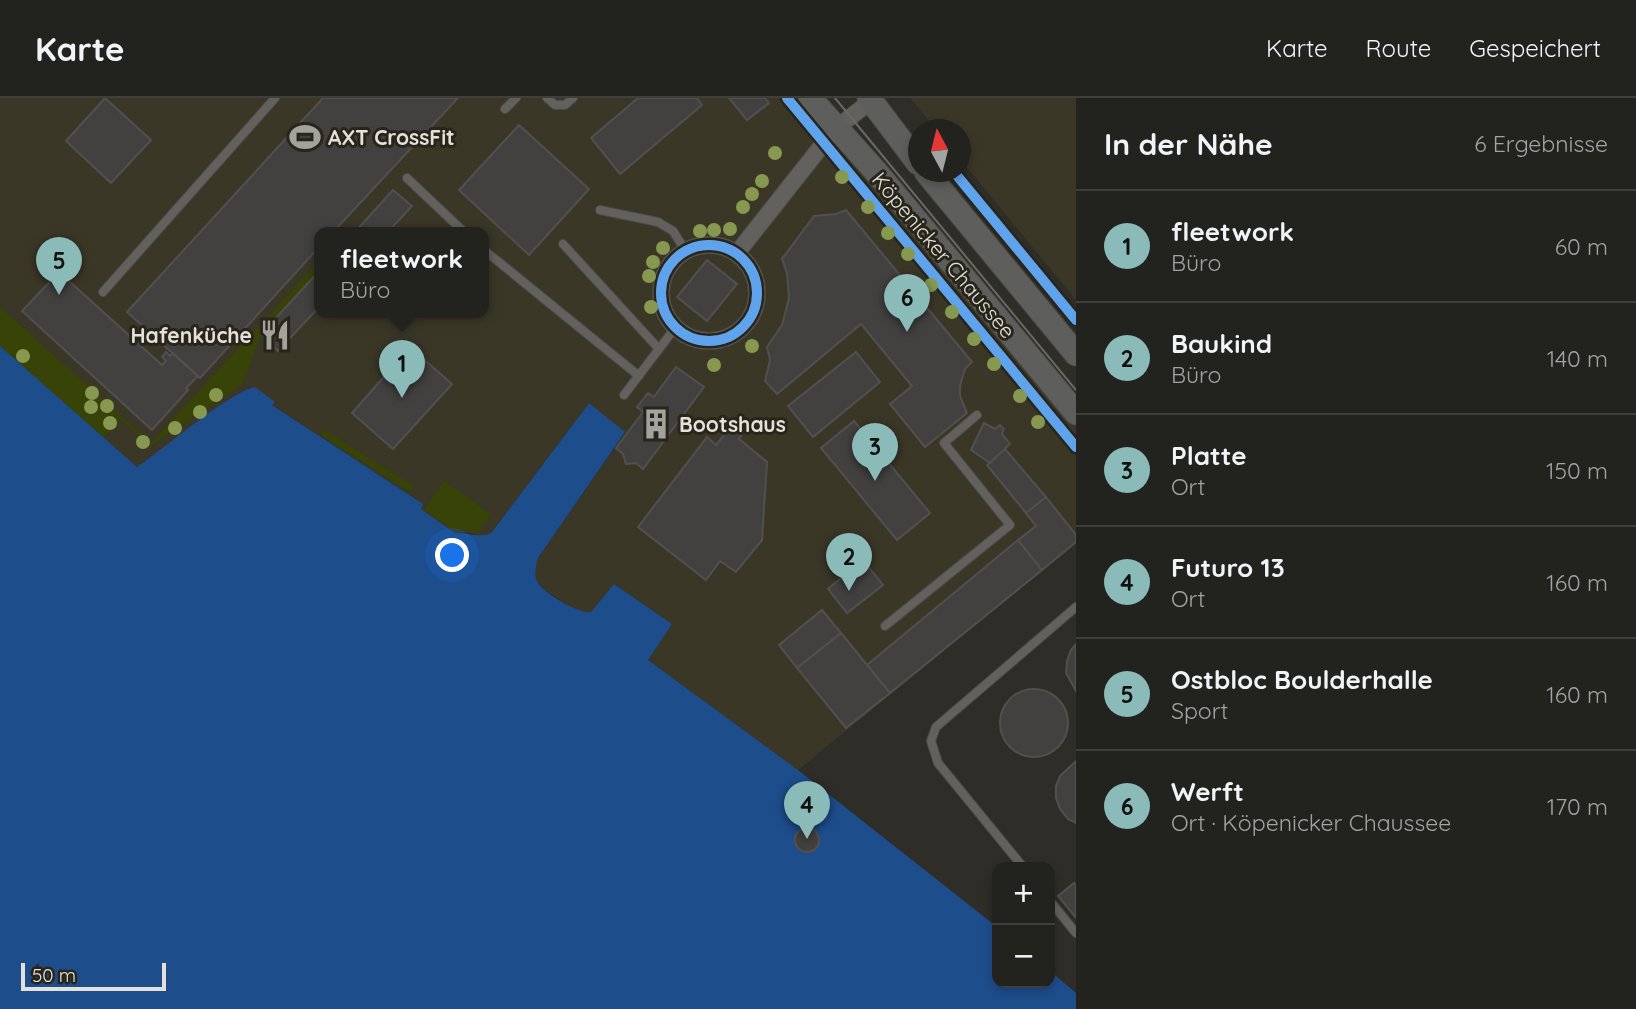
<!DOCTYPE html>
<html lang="de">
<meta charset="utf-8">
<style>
body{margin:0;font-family:Quicksand,sans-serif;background:#2a2a27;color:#f1f3f6}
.controls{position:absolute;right:21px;bottom:21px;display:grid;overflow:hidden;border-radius:14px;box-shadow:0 4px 10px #0003}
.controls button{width:63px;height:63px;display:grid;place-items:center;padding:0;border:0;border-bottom:2px solid #3f3f3c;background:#22221e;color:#f1f3f6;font:35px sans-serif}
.compass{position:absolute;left:908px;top:21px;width:63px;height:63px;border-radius:50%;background:#22221e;box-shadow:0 4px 10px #0003;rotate:353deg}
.scale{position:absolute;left:21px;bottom:18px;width:145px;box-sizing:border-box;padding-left:7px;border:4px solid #e3e1da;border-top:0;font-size:19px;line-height:24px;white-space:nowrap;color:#e3e1da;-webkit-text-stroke:5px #28251b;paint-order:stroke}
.you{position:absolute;left:453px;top:458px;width:24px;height:24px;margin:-18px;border:5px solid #fff;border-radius:50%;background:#1a73e8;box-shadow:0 0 0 10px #1a73e833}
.badge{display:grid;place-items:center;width:46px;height:46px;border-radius:50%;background:#8bbbb9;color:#111;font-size:23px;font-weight:700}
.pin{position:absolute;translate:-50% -58px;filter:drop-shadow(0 2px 4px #0008)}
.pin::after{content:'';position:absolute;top:37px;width:24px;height:21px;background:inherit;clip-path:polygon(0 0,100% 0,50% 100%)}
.popup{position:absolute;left:314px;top:129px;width:175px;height:91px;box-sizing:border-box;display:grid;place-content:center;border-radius:14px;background:#22221e;filter:drop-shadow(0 2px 5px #0005);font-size:23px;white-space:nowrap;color:#a2a4a4}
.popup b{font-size:26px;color:#f1f3f6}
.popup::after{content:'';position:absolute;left:50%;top:100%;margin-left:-14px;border:14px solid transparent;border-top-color:#22221e}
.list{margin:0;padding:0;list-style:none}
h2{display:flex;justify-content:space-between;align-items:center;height:91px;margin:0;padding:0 28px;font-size:30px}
h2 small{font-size:23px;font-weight:400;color:#a2a4a4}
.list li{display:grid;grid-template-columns:46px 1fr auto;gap:21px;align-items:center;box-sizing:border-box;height:112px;padding:0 28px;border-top:2px solid #3f3f3c}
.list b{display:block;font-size:26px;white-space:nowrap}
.list p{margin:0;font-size:23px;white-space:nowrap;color:#a2a4a4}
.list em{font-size:23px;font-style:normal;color:#a2a4a4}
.map{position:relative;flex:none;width:1076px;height:911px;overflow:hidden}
header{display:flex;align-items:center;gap:42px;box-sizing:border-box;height:98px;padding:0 35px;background:#22221e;border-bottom:2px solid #3f3f3c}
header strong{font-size:33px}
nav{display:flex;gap:38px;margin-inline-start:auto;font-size:24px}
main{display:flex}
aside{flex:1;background:#22221e}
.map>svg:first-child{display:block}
.built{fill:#3b3727;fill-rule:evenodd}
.green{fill:#374307}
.water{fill:#1e4d8c}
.building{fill:#434140;stroke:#52504f;stroke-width:2}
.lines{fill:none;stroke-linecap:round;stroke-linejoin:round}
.service-casing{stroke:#4c4a45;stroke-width:10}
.minor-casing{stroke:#4c4a45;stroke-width:18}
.secondary-casing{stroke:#4c4a45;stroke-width:25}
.service{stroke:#62615d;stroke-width:8}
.minor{stroke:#62615d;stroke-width:16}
.secondary{stroke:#5e5f5d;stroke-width:23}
.tram{stroke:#6a6965;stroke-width:2}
.cycleway-casing{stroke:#28251b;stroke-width:15}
.cycleway{stroke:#60a3ed;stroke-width:10}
.tree{fill:#879951}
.labels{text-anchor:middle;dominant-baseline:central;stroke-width:6;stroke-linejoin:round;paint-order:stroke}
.poi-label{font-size:21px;font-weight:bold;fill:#e3e1da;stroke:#28251b;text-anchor:start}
.street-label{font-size:21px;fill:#e3e1da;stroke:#28251b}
</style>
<header>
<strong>Karte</strong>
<nav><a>Karte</a><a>Route</a><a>Gespeichert</a></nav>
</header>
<main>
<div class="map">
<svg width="1076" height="911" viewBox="0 0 1076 911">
<rect width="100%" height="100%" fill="#2e2d28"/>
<path class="built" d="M 0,0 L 810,0 L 1076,315 L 1076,445 L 798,672 L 648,562 L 672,526 L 614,486 L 591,514 L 583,516 L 546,493 L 536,482 L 535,470 L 538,460 L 625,335 L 589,305 L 492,434 L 481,438 L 466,434 L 455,435 L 420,411 L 423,406 L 271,306 L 255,289 L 249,290 L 229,301 L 137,369 L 103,340 L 0,248 ZM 320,134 L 484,134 L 484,214 L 320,214 Z
M 910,0 L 1076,0 L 1076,202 L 961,62 L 960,32 L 936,31 Z"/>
<path class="green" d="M 320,162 L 320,172 L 261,236 L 242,287 L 150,348 L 120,321 L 103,340 L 0,248 L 0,209 L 151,345 Z
M 324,332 L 414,388 L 410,394 L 321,337 Z
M 444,383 L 491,416 L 477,436 L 466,432 L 455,433 L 424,412 Z"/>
<path class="water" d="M 0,248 L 137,369 C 161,353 232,292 255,289 L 275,304 L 272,307 L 423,406 L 421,411 L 455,435 C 467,434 481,441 492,434 L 589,305 L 625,334 L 538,460 C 536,467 534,477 537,483 C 543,495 579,516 591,514 L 614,486 L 672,526 L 648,562 L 798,672 L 997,829 L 997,885 L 1050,885 L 1050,873 L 1076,895 L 1076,911 L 0,911 Z"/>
<path class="building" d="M 105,0 L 151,42 L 111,85 L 66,43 Z
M 323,0 L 458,0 L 333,134 L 320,134 L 320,148 L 200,280 L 127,214 Z
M 638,0 L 697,0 L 702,7 L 620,76 L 591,40 Z
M 729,0 L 765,0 L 769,5 L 747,22 Z
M 519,27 L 589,91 L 529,157 L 459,92 Z
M 393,92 L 412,108 L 388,134 L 355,134 Z
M 846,112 L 972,264 L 965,271 L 960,288 L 960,298 L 967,315 L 925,349 L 890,306 L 912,288 L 861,226 L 777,296 L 765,283 L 770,262 L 767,249 L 782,227 L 789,200 L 787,175 L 782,161 L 814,118 L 836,116 Z
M 707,162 L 737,186 L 707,223 L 677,199 Z
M 320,172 L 320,208 L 278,253 L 261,236 Z
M 59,174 L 162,267 L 166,263 L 162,259 L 166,254 L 170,258 L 173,255 L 198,278 L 186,290 L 188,292 L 152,332 L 22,213 Z
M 410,249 L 452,286 L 393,351 L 352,315 Z
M 856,254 L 880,284 L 813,339 L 788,308 Z
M 676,269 L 704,289 L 643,371 L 636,365 L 626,366 L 623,356 L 616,350 L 643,314 L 637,309 L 648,295 L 654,299 Z
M 738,320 L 747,328 L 739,341 L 767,364 L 762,442 L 736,474 L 720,463 L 706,482 L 638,429 L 707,339 L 716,347 Z
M 854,323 L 930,415 L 897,442 L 821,350 Z
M 984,325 L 995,331 L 1000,327 L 1004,331 L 1002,336 L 1010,346 L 990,365 L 971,352 Z
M 1005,351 L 1046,399 L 1026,415 L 987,367 Z
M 1046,399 L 1076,437 L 1076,444 L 1042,472 L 1018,442 L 1036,428 L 1026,415 Z
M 1018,442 L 1042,472 L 890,595 L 867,567 Z
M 863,462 L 883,487 L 847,515 L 828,491 Z
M 822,512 L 841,535 L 797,570 L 779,547 Z
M 841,535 L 890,595 L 846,630 L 797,570 Z
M 1076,546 L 1076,593 L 1066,575 L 1067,563 L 1071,552 Z
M1000 625a34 34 0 1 1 68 0a34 34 0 1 1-68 0Z
M 1076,663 L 1076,725 L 1068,721 L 1060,711 L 1056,700 L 1056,688 L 1060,678 Z
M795 742a12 12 0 1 1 24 0a12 12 0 1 1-24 0Z
M 1074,785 L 1076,787 L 1076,820 L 1058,798 Z"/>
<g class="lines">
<g class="service-casing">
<path id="service" d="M 547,0 L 555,7 L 565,7 L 573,0
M 505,11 L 516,0
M 407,80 L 464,134
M 600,112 L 658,124 L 673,133 L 685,152
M 563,146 L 659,251
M 484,152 L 639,278
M 103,194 L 275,0
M 624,297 L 675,230
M 885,528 L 1010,427 L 944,345 L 977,317
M 1023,769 L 938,665 L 931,643 L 936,629 L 1076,509
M 1050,803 L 1076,835"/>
</g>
<g class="minor-casing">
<path id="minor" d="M661 195a48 48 0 1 1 96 0a48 48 0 1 1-96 0Z
M 737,155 L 835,31 L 871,3"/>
</g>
<g class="secondary-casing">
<path id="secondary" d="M 810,0 L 878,76 L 1076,315
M 869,0 L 918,65
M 926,74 L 1076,256"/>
</g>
<use href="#service" class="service"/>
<use href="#minor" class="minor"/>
<use href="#secondary" class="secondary"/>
<path class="tram" d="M 835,0 L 1076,292"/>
<g class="cycleway-casing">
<path id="cycleway" d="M 787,0 L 1076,349
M 954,74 L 1076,222
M661 195a48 48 0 1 1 96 0a48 48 0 1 1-96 0Z"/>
</g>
<use href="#cycleway" class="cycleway"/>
</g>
<g class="tree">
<circle cx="775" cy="55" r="7"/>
<circle cx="842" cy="79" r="7"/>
<circle cx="762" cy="83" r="7"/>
<circle cx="752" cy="96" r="7"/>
<circle cx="743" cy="109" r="7"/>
<circle cx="868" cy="109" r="7"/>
<circle cx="730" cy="131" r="7"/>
<circle cx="714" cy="132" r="7"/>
<circle cx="700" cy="133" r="7"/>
<circle cx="888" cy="135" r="7"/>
<circle cx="663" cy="150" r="7"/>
<circle cx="908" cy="156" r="7"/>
<circle cx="653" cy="164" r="7"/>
<circle cx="649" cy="178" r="7"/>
<circle cx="931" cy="187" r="7"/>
<circle cx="651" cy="209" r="7"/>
<circle cx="952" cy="214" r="7"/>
<circle cx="974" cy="241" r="7"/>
<circle cx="752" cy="248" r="7"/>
<circle cx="23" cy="258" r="7"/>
<circle cx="994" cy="266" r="7"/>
<circle cx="714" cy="267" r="7"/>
<circle cx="92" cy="295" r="7"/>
<circle cx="216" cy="297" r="7"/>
<circle cx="1020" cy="298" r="7"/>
<circle cx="107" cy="308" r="7"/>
<circle cx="91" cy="309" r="7"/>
<circle cx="200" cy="314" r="7"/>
<circle cx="1038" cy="324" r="7"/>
<circle cx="110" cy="325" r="7"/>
<circle cx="175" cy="330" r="7"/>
<circle cx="143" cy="344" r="7"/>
</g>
<defs>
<g id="stadium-bare" transform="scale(2.415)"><path d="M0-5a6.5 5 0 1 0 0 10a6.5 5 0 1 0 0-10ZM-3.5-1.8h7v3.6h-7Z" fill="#a4a29c" stroke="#28251b" stroke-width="2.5" paint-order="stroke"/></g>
<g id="restaurant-bare" transform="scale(2.415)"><path d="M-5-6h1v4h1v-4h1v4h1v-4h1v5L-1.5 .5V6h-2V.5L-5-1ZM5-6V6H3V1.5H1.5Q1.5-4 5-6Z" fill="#a4a29c" stroke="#28251b" stroke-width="2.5" paint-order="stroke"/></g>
<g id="building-bare" transform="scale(2.415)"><path d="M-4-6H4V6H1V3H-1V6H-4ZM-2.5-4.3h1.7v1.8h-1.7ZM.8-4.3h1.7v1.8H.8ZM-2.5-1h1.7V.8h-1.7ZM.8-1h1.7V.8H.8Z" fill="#a4a29c" stroke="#28251b" stroke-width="2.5" paint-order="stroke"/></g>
</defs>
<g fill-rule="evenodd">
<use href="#stadium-bare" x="305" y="39"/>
<use href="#restaurant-bare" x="275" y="237"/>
<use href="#building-bare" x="656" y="326"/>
</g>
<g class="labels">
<g class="poi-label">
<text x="328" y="39">AXT CrossFit</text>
<text x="252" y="237" text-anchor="end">Hafenküche</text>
<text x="679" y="326">Bootshaus</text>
</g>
<g class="street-label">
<text transform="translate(944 157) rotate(50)">Köpenicker Chaussee</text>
</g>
</g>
</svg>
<div class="controls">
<button>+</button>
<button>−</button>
</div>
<svg class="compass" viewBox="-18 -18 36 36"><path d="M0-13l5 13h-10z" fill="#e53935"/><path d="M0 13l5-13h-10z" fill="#a2a4a4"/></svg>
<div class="scale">50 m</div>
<div class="you"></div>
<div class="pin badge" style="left:402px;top:300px">1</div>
<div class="popup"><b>fleetwork</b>Büro</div>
<div class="pin badge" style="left:849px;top:493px">2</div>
<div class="pin badge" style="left:875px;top:383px">3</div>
<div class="pin badge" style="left:807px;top:741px">4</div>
<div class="pin badge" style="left:59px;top:197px">5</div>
<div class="pin badge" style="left:907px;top:234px">6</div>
</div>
<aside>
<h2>In der Nähe<small>6 Ergebnisse</small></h2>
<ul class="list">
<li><span class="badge">1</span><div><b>fleetwork</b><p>Büro</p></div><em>60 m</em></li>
<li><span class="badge">2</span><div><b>Baukind</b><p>Büro</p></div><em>140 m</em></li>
<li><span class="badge">3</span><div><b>Platte</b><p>Ort</p></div><em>150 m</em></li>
<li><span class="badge">4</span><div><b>Futuro 13</b><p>Ort</p></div><em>160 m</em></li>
<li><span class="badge">5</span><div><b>Ostbloc Boulderhalle</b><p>Sport</p></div><em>160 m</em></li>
<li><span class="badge">6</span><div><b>Werft</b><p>Ort · Köpenicker Chaussee</p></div><em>170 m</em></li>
</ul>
</aside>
</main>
